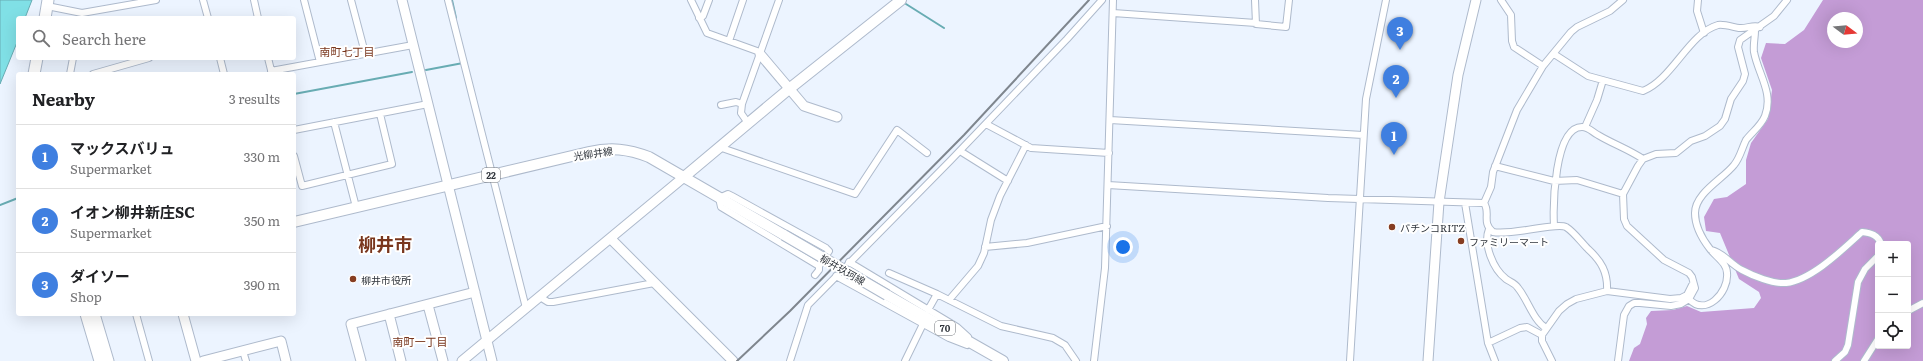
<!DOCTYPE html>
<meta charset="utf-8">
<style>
body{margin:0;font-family:Literata,"Noto Sans JP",serif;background:#f2f2f2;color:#202124}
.controls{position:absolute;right:12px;bottom:12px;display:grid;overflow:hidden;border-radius:4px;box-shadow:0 4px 16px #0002}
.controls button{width:36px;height:36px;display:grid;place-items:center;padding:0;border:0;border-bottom:1px solid #e0e0e0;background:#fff;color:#202124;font:20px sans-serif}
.compass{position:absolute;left:1827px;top:12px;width:36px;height:36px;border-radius:50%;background:#fff;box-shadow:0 4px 16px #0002;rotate:106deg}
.you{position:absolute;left:1123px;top:247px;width:14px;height:14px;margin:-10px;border:3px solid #fff;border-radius:50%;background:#1a73e8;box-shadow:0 0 0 6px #1a73e833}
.badge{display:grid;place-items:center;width:26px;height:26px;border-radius:50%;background:#2563eb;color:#fff;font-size:13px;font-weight:700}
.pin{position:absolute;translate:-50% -33px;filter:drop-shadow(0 1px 2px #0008)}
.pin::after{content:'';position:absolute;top:21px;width:14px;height:12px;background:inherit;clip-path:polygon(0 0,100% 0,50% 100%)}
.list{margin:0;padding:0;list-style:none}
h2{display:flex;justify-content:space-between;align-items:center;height:52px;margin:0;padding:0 16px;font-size:17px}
h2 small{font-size:13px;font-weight:400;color:#757577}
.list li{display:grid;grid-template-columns:26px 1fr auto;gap:12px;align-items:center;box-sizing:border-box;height:64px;padding:0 16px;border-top:1px solid #e0e0e0}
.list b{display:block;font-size:15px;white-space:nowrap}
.list p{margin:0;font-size:13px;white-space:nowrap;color:#757577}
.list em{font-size:13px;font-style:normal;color:#757577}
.icon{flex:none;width:22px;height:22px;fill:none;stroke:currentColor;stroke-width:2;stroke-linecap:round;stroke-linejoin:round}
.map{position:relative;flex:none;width:1923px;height:361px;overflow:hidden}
.search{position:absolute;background:#fff;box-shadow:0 4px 16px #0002;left:16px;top:16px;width:280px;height:44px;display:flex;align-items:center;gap:10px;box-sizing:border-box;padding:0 14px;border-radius:4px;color:#757577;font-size:15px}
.panel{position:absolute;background:#fff;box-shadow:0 4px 16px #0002;left:16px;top:72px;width:280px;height:244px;border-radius:4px}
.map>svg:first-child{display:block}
.forest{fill:#c49cd6;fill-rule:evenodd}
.water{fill:#80e0e6;stroke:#68acb3}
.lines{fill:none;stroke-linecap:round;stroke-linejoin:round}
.stream{stroke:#68acb3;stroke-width:2}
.street-casing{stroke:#aebacc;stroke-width:8}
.secondary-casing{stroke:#aebacc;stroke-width:11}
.primary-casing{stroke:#aebacc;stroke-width:12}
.highway-casing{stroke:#aebacc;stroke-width:13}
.street{stroke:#fff;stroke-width:6}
.secondary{stroke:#fff;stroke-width:9}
.primary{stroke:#fff;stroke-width:10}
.highway{stroke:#fff;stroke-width:11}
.rail{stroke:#7f868e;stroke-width:2}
.primary-bridge-casing{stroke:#aebacc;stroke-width:12;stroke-linecap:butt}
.primary-bridge{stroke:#fff;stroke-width:10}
.poi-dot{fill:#863d21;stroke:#fff;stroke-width:1.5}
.labels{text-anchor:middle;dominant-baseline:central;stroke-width:4;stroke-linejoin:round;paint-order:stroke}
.shield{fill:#fff;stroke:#6d7176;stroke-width:1}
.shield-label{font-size:9px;font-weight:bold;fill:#2f343b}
.street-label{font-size:10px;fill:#2f343b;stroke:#fff}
.poi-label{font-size:10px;fill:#2f343b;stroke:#fff;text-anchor:start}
.neighbourhood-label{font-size:11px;fill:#79361d;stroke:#fff}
.town-label{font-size:18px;font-weight:bold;fill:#79361d;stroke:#fff}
</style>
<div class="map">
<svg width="1923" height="361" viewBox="0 0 1923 361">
<rect width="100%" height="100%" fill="#ecf4ff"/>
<path class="forest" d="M 1823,0 L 1923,0 L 1923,361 L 1629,361 L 1634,348 L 1640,344 L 1647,324 L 1646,318 L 1651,311 L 1673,310 L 1687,306 L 1701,312 L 1754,308 L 1761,298 L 1759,292 L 1739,279 L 1720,233 L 1706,231 L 1704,217 L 1714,199 L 1727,197 L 1746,184 L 1746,160 L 1751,143 L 1768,119 L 1772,90 L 1761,58 L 1766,43 L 1785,44 L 1804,30 ZM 1833,18 L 1857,18 L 1857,42 L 1833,42 ZM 1878,244 L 1908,244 L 1908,346 L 1878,346 Z"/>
<path class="water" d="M 0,0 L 32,0 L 25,18 L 18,18 L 18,40 L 0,84 Z"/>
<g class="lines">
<path class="stream" d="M 452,0 L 456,18
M 906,4 L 944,28
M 426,70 L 463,63
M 294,94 L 412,72
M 0,205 L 18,198"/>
<g class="street-casing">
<path id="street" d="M 203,0 L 208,18
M 254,0 L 258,18
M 304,0 L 320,62
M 351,0 L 365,53
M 448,0 L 526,308
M 691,0 L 707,33 L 757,51 L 760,54
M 1255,0 L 1256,24 L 1286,27 L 1289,0
M 1501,0 L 1511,15 L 1512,41 L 1514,47 L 1543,66
M 1698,0 L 1697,11 L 1704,33
M 47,6 L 82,13 L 156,0
M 1113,13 L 1256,23
M 699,18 L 703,16 L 709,0
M 1755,31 C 1755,38 1753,45 1754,52 C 1758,74 1774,93 1765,116 C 1761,126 1752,132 1746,140 C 1742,148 1740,158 1734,165 C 1723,179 1695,193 1695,213 C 1695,226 1703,240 1710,249 C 1716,257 1727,263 1727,273 C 1729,293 1705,317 1689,299 L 1695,288 L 1692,277 L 1689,273 L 1664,260 L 1627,226 L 1624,219 L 1623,194 L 1638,166 L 1643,159 L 1656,154 L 1676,153 L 1691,141 L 1705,136 L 1720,126 L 1725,119 L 1731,99 L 1743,81 L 1745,74 L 1738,47 L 1740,40 L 1774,16 L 1787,0
M 729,41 L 743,0
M 1554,54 L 1588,76 L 1643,91 C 1672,80 1689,33 1718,25 C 1724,24 1733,27 1739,28 C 1747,29 1753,24 1760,27
M 220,58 L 224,74
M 268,58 L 272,74
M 271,71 L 413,45
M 70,74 L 73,58
M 93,74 L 149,58
M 721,105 L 736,102 L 742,104
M 1110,120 L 1363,135
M 334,122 L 356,207
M 748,123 L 741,113 L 742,104 L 779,0
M 986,124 L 1031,148 L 1109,153
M 1585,127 L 1597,100 L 1603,80
M 294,130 L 428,104
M 719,147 L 855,194 L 897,130 L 927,153
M 960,151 L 1008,181
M 294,156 L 302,186 L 392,164 L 380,114
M 1495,166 L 1554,181 L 1577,180 L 1623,194
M 1108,185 L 1328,198 L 1484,203 L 1491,187 L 1493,172 L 1517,110 L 1543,66 L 1571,32 L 1577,27 L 1610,11 L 1623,0
M 1465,203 L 1488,343 L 1495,361
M 1484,203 C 1491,213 1481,222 1493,232 C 1511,236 1556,222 1566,227 C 1574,232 1581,242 1588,249 C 1601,261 1608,272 1607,291
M 1554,226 C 1553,207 1554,127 1582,127 C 1589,127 1592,132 1598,135 C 1613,144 1628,149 1643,159
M 1489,229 C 1483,244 1493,269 1506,279 C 1510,282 1515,283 1518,288 C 1528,300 1533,320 1546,328
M 985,247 L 1027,243 L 1107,226
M 1711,250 C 1724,253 1730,264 1742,270 C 1753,276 1773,284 1786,283 C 1812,280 1843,249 1862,232 C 1871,233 1878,235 1881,244
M 849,262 L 957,327 L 968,337
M 889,273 L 937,294
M 815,275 L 819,270 L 819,266 L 721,207 L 719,198 L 728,194 L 732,196 L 826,248 L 829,251 L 819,266
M 836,276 L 949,338 L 967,345
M 540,297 L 548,302 L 553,302 L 654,283
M 949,300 L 978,266 L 984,253 L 991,220 L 1000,196 L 1026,145
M 928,310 L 937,294 L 1001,326 L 1053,338 L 1065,345 L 1076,361
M 1908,311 L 1923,303
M 136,314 L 149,361
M 1488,343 L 1520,328 L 1527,327 L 1542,335
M 243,351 L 246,361
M 790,361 L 808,305 L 950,161 L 1067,39 L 1102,0
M 905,361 L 923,324
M 1094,361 L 1105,268 L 1113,0
M 1350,361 L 1366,99 L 1386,0
M 1552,361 L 1542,341 L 1542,335 L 1559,311 L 1567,304 L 1576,299 L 1607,291 L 1670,299 L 1681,298 L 1687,295 L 1692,285
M 1618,361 L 1624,315 L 1629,306 L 1634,303 L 1640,303 L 1671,306 L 1681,304 L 1689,299
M 1835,361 L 1845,352 L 1848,345 L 1858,282 L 1865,269 L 1878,256
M 1864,361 L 1878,339"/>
</g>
<g class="secondary-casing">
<path id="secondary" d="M 402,0 L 492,361
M 760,54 L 804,106 L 837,117
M 611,239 L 733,361
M 428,305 L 443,361
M 183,314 L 196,361
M 389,314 L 401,361
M 203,361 L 281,341 L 286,361
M 361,361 L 351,324 L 475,292
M 462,361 L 684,177
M 1428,361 L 1439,202 L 1458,75 L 1476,0"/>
</g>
<g class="primary-casing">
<path id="primary" d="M 684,177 L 789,89 L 901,0
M 294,222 L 589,152 C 611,147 628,149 649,157 L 784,235
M 887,295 L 1003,361"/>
</g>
<g class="highway-casing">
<path id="highway" d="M 45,18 L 48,0
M 34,74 L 37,58
M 86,314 L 100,361
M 94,314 L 108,361"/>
</g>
<use href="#street" class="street"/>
<use href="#secondary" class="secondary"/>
<use href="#primary" class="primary"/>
<use href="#highway" class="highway"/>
<path class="rail" d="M 737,361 L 790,311 L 964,135 L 1089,0"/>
<g class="primary-bridge-casing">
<path id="primary-bridge" d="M 784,235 L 887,295"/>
</g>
<use href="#primary-bridge" class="primary-bridge"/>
</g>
<g class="poi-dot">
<circle cx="1392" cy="227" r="4"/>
<circle cx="1461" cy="241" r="4"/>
<circle cx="353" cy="279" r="4"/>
</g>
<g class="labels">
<g class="shield">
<rect x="482" y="168" width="18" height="14" rx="3"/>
<rect x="935" y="321" width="20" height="14" rx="3"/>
</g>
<g class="shield-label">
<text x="491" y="175">22</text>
<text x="945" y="328">70</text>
</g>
<g class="street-label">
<text transform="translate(593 153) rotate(-9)">光柳井線</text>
<text transform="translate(843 269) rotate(30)">柳井玖珂線</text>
</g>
<g class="poi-label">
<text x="1400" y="227">パチンコRITZ</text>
<text x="1469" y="241">ファミリーマート</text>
<text x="361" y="279">柳井市役所</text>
</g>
<g class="neighbourhood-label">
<text x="347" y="51">南町七丁目</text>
<text x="420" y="341">南町一丁目</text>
</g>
<g class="town-label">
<text x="385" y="243">柳井市</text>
</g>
</g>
</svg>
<div class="controls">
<button>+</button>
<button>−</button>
<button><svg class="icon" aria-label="locate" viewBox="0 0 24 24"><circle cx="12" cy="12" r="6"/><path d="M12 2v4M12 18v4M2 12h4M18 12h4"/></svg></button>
</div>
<svg class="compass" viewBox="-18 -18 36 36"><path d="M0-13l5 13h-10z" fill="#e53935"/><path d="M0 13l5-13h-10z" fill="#757577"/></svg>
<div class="you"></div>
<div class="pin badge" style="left:1394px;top:155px;background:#3f7fe0">1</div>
<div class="pin badge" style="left:1396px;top:98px;background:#3f7fe0">2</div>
<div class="pin badge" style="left:1400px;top:50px;background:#3f7fe0">3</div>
<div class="search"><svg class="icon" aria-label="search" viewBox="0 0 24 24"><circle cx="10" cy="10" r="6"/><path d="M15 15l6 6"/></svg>Search here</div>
<section class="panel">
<h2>Nearby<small>3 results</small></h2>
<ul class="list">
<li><span class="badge" style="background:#3f7fe0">1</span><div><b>マックスバリュ</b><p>Supermarket</p></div><em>330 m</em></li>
<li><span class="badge" style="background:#3f7fe0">2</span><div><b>イオン柳井新庄SC</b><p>Supermarket</p></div><em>350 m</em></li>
<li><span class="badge" style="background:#3f7fe0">3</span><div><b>ダイソー</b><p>Shop</p></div><em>390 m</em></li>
</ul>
</section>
</div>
